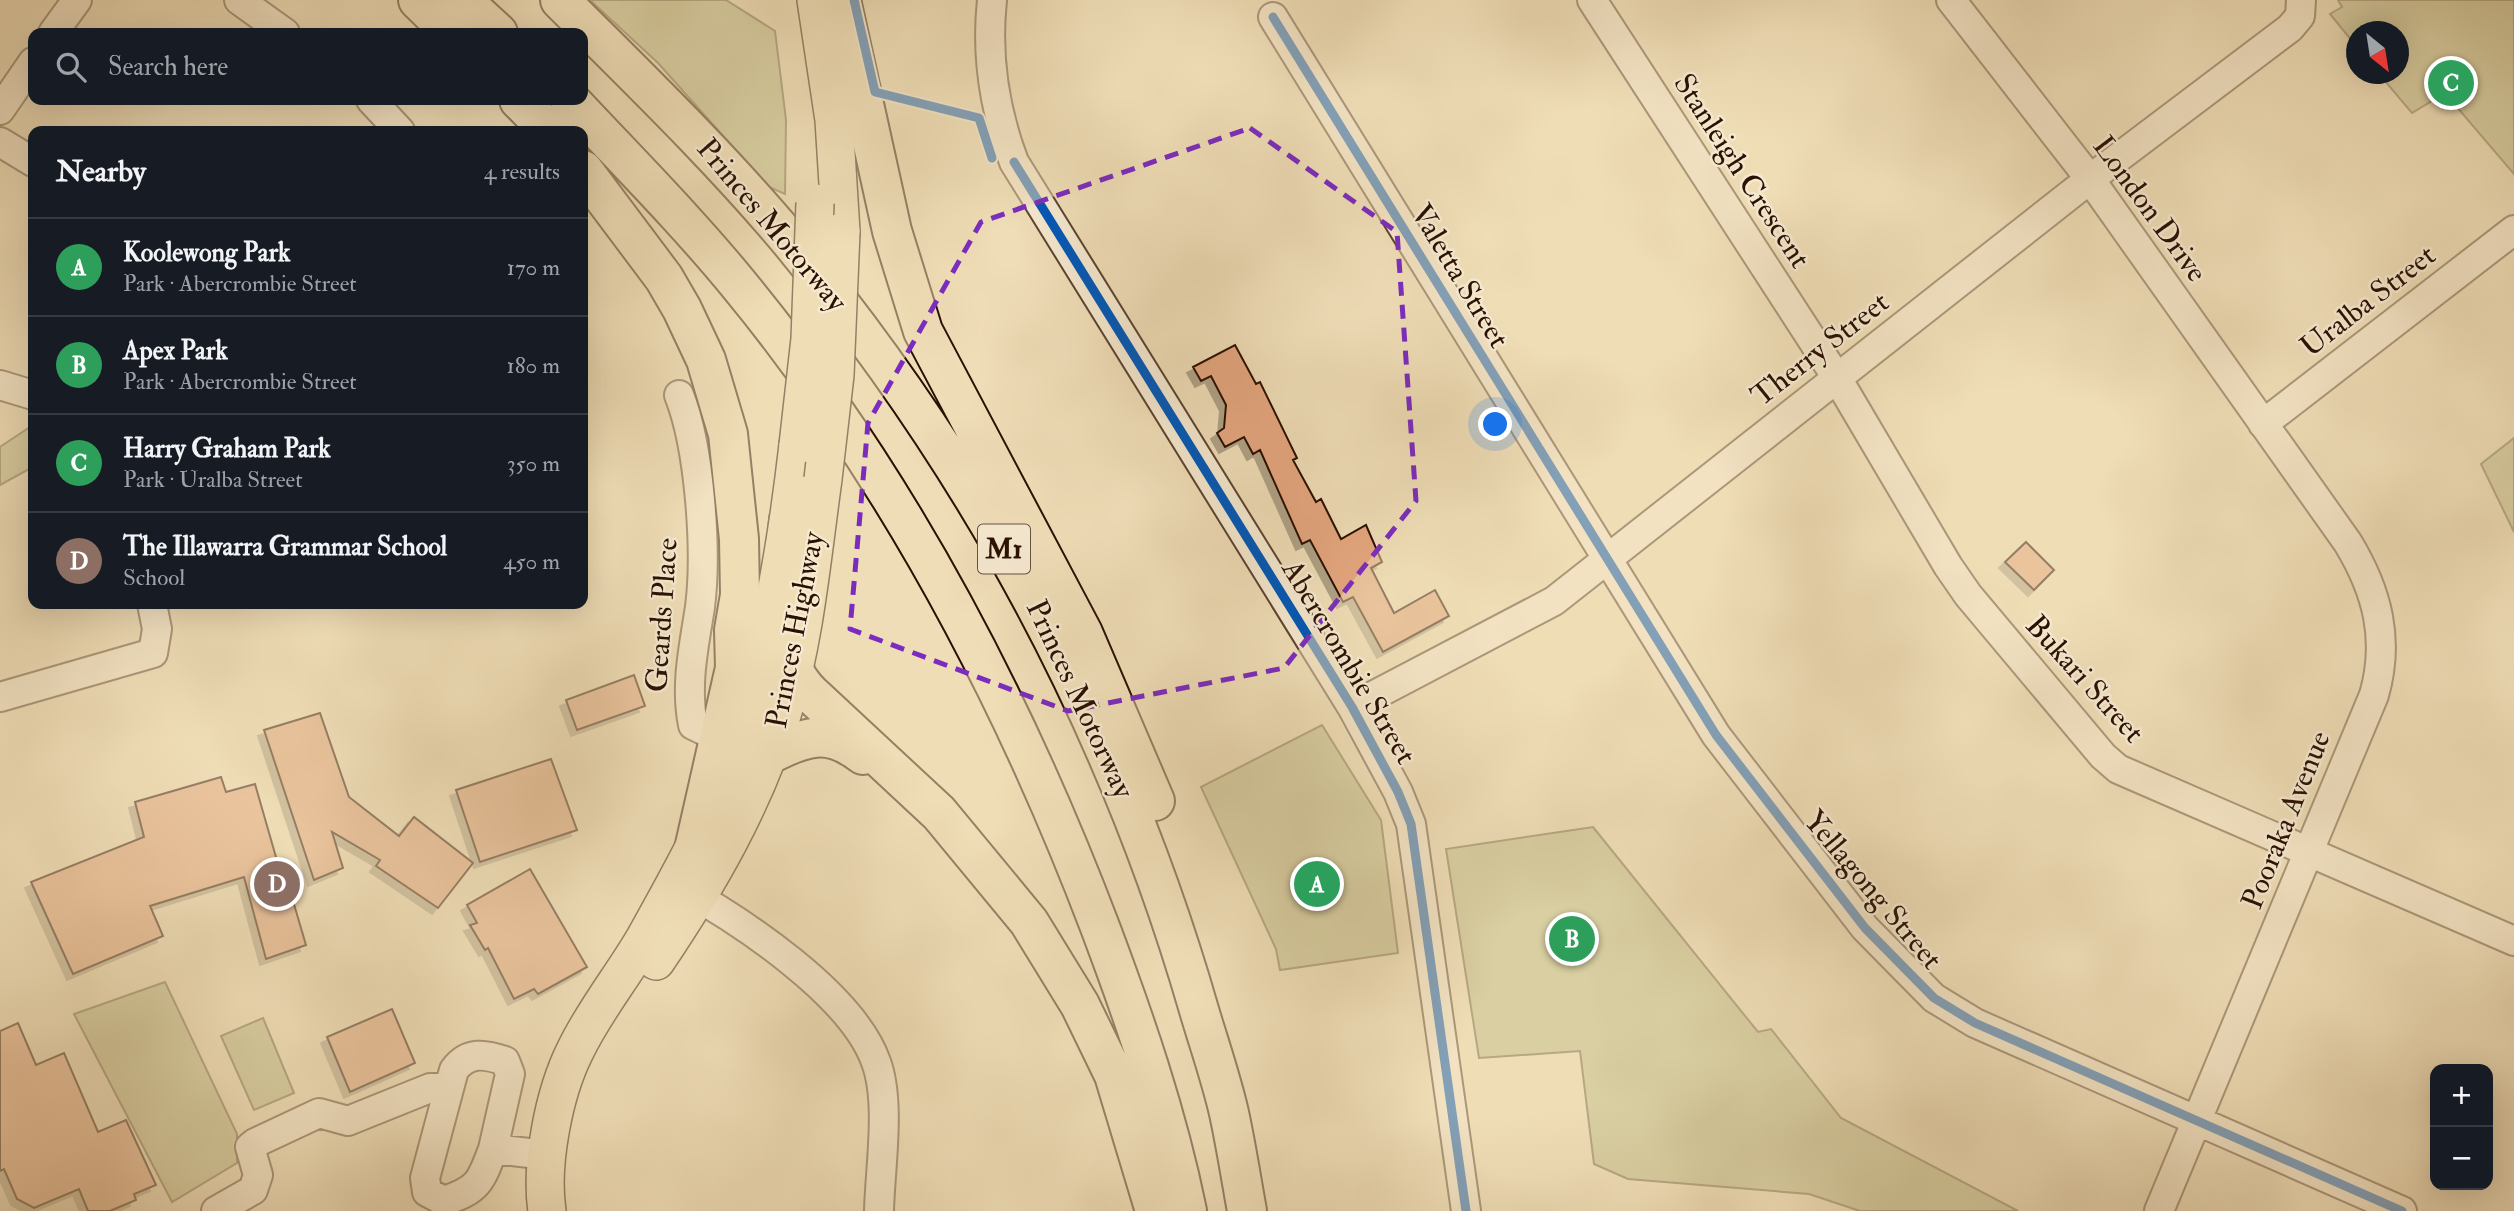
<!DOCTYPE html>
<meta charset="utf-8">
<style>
body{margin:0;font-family:"IM FELL Double Pica",serif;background:#242831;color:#f1f3f6}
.controls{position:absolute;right:21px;bottom:21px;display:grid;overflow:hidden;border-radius:14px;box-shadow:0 7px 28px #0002}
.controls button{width:63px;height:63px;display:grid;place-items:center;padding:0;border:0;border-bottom:2px solid #363941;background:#171b24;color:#f1f3f6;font:35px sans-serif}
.compass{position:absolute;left:2346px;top:21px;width:63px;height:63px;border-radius:50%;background:#171b24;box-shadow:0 7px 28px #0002;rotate:150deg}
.you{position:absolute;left:1496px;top:425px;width:24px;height:24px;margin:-18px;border:5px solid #fff;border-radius:50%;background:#1a73e8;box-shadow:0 0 0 10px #1a73e833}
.badge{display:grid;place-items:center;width:46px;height:46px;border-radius:50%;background:#2563eb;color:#fff;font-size:23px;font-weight:700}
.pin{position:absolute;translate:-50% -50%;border:4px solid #fff;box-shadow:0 2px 7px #0006}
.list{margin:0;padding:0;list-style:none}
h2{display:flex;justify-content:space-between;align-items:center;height:91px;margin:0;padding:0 28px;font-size:30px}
h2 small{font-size:23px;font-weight:400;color:#9ea1a6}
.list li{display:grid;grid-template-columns:46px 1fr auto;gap:21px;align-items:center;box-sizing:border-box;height:98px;padding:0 28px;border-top:2px solid #363941}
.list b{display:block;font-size:26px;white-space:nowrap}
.list p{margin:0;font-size:23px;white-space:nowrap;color:#9ea1a6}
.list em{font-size:23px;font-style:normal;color:#9ea1a6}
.icon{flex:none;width:38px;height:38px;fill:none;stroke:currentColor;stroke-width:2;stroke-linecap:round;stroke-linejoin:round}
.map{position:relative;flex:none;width:2514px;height:1211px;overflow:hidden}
.search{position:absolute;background:#171b24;box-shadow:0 7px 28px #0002;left:28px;top:28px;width:560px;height:77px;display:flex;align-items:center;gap:18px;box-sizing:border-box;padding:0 24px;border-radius:14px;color:#9ea1a6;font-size:26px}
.panel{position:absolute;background:#171b24;box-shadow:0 7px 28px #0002;left:28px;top:126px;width:560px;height:483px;border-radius:14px}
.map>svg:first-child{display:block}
.green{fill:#bebf8a;stroke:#746846;stroke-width:2}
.building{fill:#e4a67f;stroke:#2a1002;stroke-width:2;filter:url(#shadow)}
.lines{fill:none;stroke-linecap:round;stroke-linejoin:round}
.minor-casing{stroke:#5b432f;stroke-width:32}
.major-casing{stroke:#2a1002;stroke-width:40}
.highway-casing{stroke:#2a1002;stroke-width:42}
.minor{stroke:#f5e9d0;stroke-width:28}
.major{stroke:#efddb7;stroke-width:37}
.highway{stroke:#efddb7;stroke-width:38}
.major-bridge-casing{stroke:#2a1002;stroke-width:40;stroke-linecap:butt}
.major-bridge{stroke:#efddb7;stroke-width:37}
.cycleway-casing{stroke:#f5e9d0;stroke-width:13}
.cycleway{stroke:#0057b8;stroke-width:9}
.marked{fill:none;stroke:#7b2cbf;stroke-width:5;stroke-dasharray:14 9;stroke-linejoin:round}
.labels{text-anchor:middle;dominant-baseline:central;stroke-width:5;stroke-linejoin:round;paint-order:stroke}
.shield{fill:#f5e9d0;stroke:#675140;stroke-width:2}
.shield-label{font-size:28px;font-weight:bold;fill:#2a1002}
.street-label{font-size:30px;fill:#2a1002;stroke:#f5e9d0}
</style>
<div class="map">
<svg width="2514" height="1211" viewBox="0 0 2514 1211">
<defs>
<filter id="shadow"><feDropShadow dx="-6" dy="6" stdDeviation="0" flood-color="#0004"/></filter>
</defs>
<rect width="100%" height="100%" fill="#efddb7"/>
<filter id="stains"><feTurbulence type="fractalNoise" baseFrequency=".00286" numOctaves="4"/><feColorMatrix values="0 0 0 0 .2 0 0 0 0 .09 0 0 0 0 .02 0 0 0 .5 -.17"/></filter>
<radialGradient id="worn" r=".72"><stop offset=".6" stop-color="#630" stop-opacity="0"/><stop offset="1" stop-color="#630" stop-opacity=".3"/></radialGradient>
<path class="green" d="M 590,0 L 726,0 L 775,31 L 786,120 L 785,194 L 769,187 L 658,63 Z
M 2338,0 L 2514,0 L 2514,174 L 2445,93 L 2412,113 L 2379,74 L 2398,74 L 2398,32 L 2356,32 L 2356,46 L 2330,14 L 2342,7 Z
M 33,425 L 33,467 L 0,485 L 0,447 Z
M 2514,438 L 2514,532 L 2481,464 Z
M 1322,725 L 1381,820 L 1398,953 L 1280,970 L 1276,949 L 1201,787 Z
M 1593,827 L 1758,1032 L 1771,1029 L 1841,1118 L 2018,1211 L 1860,1211 L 1809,1194 L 1628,1179 L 1594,1164 L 1580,1051 L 1479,1058 L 1446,849 Z
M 165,982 L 237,1134 L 237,1163 L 172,1202 L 74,1014 Z
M 263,1018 L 294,1093 L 254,1110 L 221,1036 Z"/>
<path class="building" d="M 1235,345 L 1256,384 L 1260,382 L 1297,458 L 1293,460 L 1316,502 L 1321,499 L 1341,539 L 1366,525 L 1382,562 L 1371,568 L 1394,613 L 1435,590 L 1449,616 L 1383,652 L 1353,597 L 1343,602 L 1310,540 L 1302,544 L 1260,450 L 1253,454 L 1244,437 L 1225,447 L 1217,433 L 1224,428 L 1226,405 L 1211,376 L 1201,381 L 1193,367 Z
M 2026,542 L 2054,570 L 2034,590 L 2005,562 Z
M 634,675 L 645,706 L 577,730 L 566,700 Z
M 320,713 L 349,797 L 399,836 L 414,817 L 473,863 L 438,908 L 376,866 L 380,860 L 332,832 L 343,868 L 314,880 L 264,730 Z
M 551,759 L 577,830 L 480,862 L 456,790 Z
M 221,777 L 226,792 L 255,784 L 284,885 L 288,884 L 306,945 L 266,959 L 244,877 L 150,906 L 163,936 L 73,974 L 31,882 L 144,837 L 135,802 Z
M 530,869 L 587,967 L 538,994 L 534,989 L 514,999 L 488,948 L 485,950 L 470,925 L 477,923 L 467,905 Z
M 392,1009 L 415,1063 L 350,1092 L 327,1037 Z
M 18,1023 L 36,1065 L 64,1053 L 98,1132 L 126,1120 L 156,1185 L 134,1194 L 136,1200 L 110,1211 L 88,1211 L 79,1189 L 34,1208 L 17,1199 L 4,1169 L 0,1171 L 0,1031 Z"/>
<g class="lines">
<g class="minor-casing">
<path id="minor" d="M 239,0 L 285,33
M 992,0 C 986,56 994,109 1014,162 L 1352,707 L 1398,792 L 1411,824 L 1466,1211
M 1592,0 L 1837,378 L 1948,566 L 1968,595 L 2103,756 L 2118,769 L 2514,941
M 1951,0 L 2090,179 L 2348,543 C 2377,591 2390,639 2374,695 L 2159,1211
M 1273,17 L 1716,735 L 1865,928 L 1934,998 L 1975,1023 L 2402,1211
M 53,33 L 77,0
M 371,100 L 400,131
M 0,110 L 33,62
M 0,142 L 33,162
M 0,385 L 33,395
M 679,395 C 700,448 707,551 700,607 C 694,646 685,685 693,725 L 737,746
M 2263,424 L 2514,230
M 0,697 L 153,653 L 157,629 L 152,604
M 1352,707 L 1554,601 L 2090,179 L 2290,28 L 2300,16 L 2301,0
M 680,887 C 741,921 852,994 876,1062 C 891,1102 880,1168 879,1211
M 493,1149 C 481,1182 478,1190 444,1201 L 427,1192 L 425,1178 L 454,1070 C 468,1051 485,1054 505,1061 L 510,1074 L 493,1149 L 547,1155
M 216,1211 L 253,1190 L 258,1175 L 250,1147 L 255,1143 L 319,1113 L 348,1121 L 430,1088 L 449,1088"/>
</g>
<g class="major-casing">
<path id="major" d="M 816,0 L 834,120 L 841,232
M 656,961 C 708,884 754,805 782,715 C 805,639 812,558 823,479
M 547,1211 C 540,1164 554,1093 575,1051 C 594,1011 623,976 645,938 C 675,884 706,829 728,772 C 766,674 786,549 798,445"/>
</g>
<g class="highway-casing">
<path id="highway" d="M 418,0 L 452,33
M 462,0 L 498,33
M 560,0 C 639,79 719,156 791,242 C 979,470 1117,726 1199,1010 C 1209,1044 1221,1078 1229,1113 C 1236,1145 1241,1178 1247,1211
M 841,0 L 892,231 L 923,331 L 1083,633 L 1155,801
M 519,100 L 550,131
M 570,100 C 627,161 687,221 740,286 C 896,476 1013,698 1100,927 C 1135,1020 1167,1113 1187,1211
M 583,170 L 664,278 L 682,309 L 706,360 L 728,434 L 739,539 L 740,595 L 734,630 L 735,668 L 695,845
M 789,520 C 786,577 766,651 811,694 L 939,813 L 1029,922 L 1080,1005 L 1114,1075 L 1155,1211
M 768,755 C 805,737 827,727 863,755"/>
</g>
<use href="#minor" class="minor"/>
<use href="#major" class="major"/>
<use href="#highway" class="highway"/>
<g class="major-bridge-casing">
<path id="major-bridge" d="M 798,445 L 810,339 L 815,203
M 823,479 L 835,375 L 841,232"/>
</g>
<use href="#major-bridge" class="major-bridge"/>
<g class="cycleway-casing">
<path id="cycleway" d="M 854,0 L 875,92 L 979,118 L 992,158
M 1273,17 L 1716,735 L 1865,928 L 1934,998 L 1975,1023 L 2402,1211
M 1014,162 L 1352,707 L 1398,792 L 1411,824 L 1466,1211"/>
</g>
<use href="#cycleway" class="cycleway"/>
</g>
<path d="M0 0H2514V1211H0ZM 1250,128 L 1397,232 L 1416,501 L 1284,668 L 1068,711 L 850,629 L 868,423 L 981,222 Z" fill="#efddb7" fill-opacity=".55" fill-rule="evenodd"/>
<path class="marked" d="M 1250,128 L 1397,232 L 1416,501 L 1284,668 L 1068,711 L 850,629 L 868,423 L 981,222 Z"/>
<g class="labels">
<rect class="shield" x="978" y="524.5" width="52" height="49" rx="5"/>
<g class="shield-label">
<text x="1004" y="549">M1</text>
</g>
<g class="street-label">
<text transform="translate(1742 171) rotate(57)">Stanleigh Crescent</text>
<text transform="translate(2150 209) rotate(54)">London Drive</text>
<text transform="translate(772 225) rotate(50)">Princes Motorway</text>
<text transform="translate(1460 276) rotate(59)">Valetta Street</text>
<text transform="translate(2368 301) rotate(-38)">Uralba Street</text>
<text transform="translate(1820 349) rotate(-38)">Therry Street</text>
<text transform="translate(662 615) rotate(-86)">Geards Place</text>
<text transform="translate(795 630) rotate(-79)">Princes Highway</text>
<text transform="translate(1349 662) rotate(59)">Abercrombie Street</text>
<text transform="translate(2085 679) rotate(48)">Bukari Street</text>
<text transform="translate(1080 699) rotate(65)">Princes Motorway</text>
<text transform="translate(2286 820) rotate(-68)">Pooraka Avenue</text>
<text transform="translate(1873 890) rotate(50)">Yellagong Street</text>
</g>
</g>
<rect width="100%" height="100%" filter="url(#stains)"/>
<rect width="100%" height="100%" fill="url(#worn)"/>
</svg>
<div class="controls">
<button>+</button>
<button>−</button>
</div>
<svg class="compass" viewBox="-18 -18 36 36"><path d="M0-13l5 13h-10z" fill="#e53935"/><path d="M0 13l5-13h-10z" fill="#9ea1a6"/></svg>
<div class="you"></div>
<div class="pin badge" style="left:1317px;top:884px;background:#2e9e5b">A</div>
<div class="pin badge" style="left:1572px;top:939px;background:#2e9e5b">B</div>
<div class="pin badge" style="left:2451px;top:83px;background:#2e9e5b">C</div>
<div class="pin badge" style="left:277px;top:884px;background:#8d6e63">D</div>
<div class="search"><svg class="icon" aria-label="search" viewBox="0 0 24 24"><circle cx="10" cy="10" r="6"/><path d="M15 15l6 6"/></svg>Search here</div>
<section class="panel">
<h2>Nearby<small>4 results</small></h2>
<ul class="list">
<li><span class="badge" style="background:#2e9e5b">A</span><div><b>Koolewong Park</b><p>Park · Abercrombie Street</p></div><em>170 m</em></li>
<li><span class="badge" style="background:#2e9e5b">B</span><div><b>Apex Park</b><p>Park · Abercrombie Street</p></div><em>180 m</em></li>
<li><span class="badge" style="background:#2e9e5b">C</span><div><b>Harry Graham Park</b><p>Park · Uralba Street</p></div><em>350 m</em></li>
<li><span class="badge" style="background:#8d6e63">D</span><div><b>The Illawarra Grammar School</b><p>School</p></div><em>450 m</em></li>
</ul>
</section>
</div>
